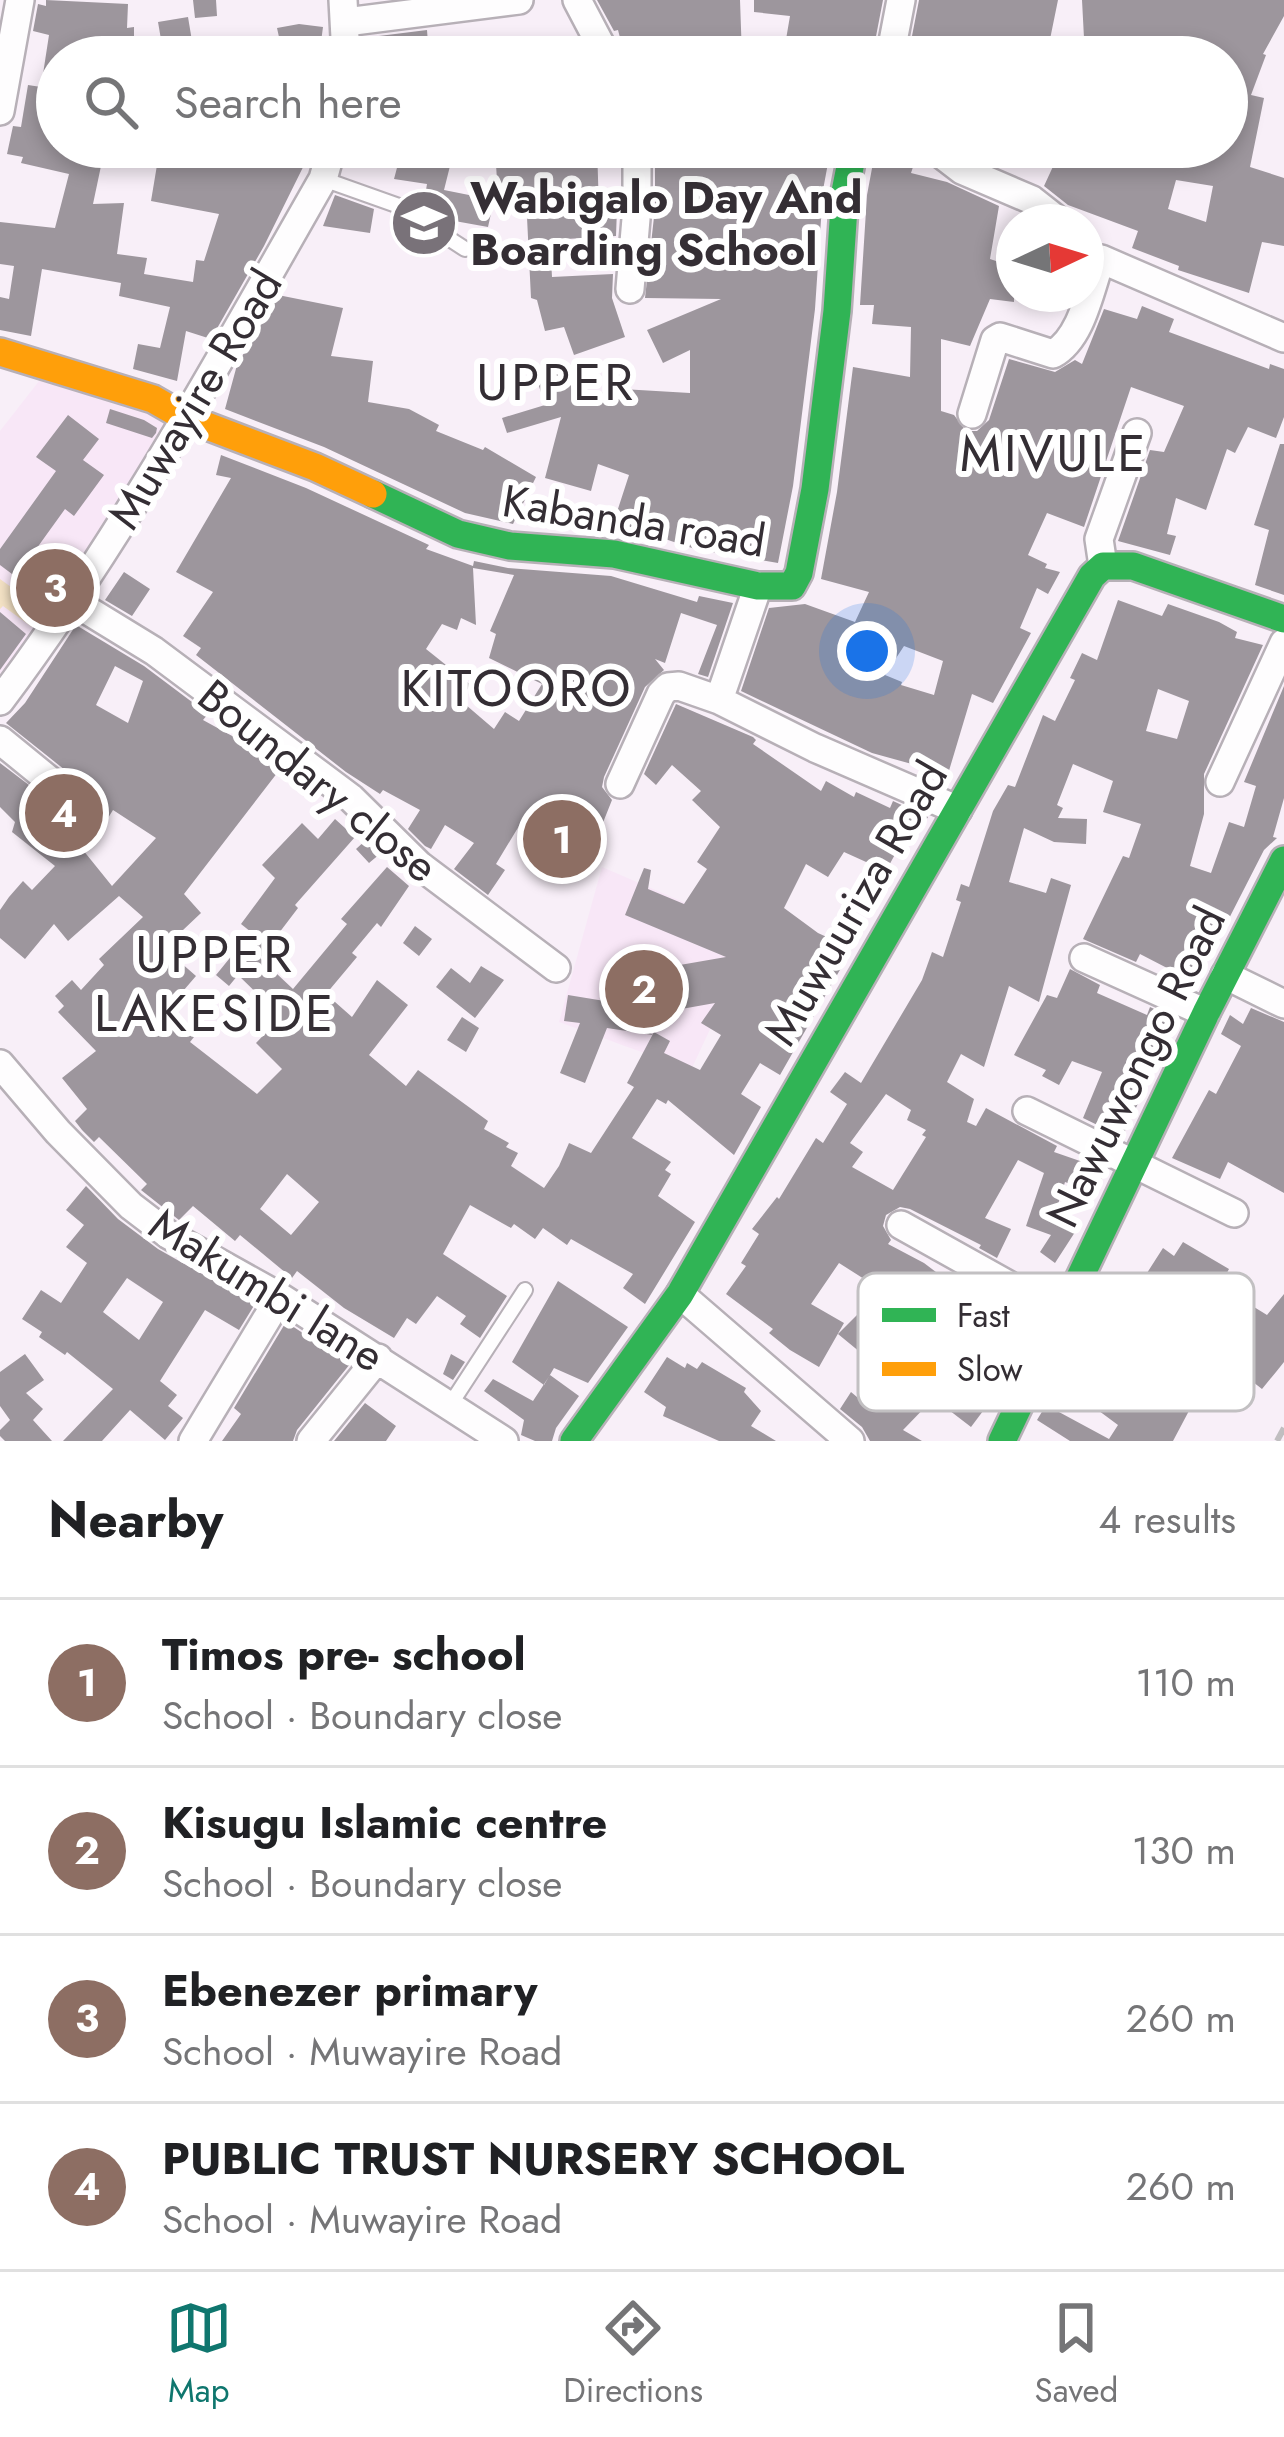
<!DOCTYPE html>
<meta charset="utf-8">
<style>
body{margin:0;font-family:Jost,sans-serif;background:#f2f2f2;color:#202124}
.compass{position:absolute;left:996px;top:204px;width:108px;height:108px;border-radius:50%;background:#fff;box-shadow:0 6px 18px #0003;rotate:86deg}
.you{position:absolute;left:867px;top:651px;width:42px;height:42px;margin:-30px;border:9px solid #fff;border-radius:50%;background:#1a73e8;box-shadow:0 0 0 18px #1a73e833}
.badge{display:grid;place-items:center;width:78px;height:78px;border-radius:50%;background:#0f766e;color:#fff;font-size:39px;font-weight:700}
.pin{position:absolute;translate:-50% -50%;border:6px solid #fff;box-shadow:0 3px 12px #0006}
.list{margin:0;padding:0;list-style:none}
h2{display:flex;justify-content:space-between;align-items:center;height:156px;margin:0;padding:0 48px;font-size:51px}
h2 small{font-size:39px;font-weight:400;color:#757577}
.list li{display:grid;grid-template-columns:78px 1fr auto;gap:36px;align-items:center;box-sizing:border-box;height:168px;padding:0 48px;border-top:3px solid #e0e0e0}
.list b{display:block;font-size:45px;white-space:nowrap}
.list p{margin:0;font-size:39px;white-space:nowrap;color:#757577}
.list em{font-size:39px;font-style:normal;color:#757577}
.icon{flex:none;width:66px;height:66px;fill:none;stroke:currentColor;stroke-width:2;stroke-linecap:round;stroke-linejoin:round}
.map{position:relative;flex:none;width:1284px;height:1441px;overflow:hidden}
.search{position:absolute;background:#fff;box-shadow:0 6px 18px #0003;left:36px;right:36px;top:36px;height:132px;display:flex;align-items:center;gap:30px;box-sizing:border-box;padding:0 42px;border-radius:66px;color:#757577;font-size:45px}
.sheet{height:828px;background:#fff}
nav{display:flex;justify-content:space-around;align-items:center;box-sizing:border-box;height:168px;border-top:3px solid #e0e0e0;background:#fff;font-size:33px;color:#757577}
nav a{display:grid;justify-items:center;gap:6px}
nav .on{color:#0f766e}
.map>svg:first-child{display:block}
.built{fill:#f8e7f7}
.green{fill:#f4e2c5}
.building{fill:#9d969d;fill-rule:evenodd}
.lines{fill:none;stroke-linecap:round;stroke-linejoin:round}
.lane-casing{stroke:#b7b0b7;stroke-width:18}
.street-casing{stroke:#b7b0b7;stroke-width:32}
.fast-casing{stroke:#b7b0b7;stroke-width:32}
.slow-casing{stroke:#b7b0b7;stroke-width:32}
.lane{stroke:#fefdfe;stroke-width:14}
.street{stroke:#fefdfe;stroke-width:27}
.fast{stroke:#30b455;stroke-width:27}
.slow{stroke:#ff9f0a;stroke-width:27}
.rail{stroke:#c0bec0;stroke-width:6;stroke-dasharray:21 21;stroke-linecap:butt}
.labels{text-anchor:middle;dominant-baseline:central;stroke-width:12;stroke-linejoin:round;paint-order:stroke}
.poi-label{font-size:45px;font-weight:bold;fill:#342e34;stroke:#fff;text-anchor:start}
.street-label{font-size:45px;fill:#342e34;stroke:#fff}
.quarter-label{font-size:51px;letter-spacing:3px;fill:#342e34;stroke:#fff}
.key{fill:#fff;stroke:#c2c0c2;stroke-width:3}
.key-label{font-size:33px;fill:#342e34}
</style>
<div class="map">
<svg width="1284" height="1441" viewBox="0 0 1284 1441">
<rect width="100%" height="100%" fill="#f8eff8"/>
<path class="built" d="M 43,376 L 171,422 L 114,515 L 0,680 L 0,431 Z
M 602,867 L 755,933 L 691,1070 L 559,1022 Z"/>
<path class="green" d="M 0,579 L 44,611 L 32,627 L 3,606 L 0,609 Z"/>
<path class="building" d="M 46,0 L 128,4 L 127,28 L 134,27 L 134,56 L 57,57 L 57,129 L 53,147 L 105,147 L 93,204 L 124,203 L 117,254 L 147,258 L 144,274 L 193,282 L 196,260 L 204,261 L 219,214 L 151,201 L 160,147 L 175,147 L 175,153 L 214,156 L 220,147 L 236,154 L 240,147 L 313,147 L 264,246 L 211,339 L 186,331 L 177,381 L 133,369 L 138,344 L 160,348 L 170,307 L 119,296 L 121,283 L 42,269 L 31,336 L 0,330 L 0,297 L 9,299 L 14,266 L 0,264 L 0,222 L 55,228 L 69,174 L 21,163 L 23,157 L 7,154 L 13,126 L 21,127 L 28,85 L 41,87 L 49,35 L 33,31 L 38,4 L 46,6 Z
M 193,0 L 216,0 L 217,16 L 195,18 Z
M 597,0 L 740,0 L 742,57 L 625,57 L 618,30 L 614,31 Z
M 754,0 L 883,0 L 872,57 L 783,57 L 790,16 L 754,12 Z
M 919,0 L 1058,0 L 1047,54 L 1023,49 L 1023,57 L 935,57 L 936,38 L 912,36 Z
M 1082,0 L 1284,0 L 1284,16 L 1263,54 L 1266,55 L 1251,95 L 1264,98 L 1250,167 L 1284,178 L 1284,246 L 1262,242 L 1249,293 L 1178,270 L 1179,266 L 1132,248 L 1138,231 L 1068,205 L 1044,186 L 1062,147 L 1131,147 L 1199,157 L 1201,147 L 1227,147 L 1227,57 L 1085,57 ZM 1176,180 L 1213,186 L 1206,222 L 1168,209 Z
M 188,17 L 194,53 L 164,57 L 158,22 Z
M 299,24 L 323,27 L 319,57 L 253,57 L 253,38 L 279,37 L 277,28 Z
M 427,30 L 429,57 L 372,57 L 371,37 Z
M 356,147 L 439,149 L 437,164 L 450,166 L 444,190 L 494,200 L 488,227 L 438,218 L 423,208 L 427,184 L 394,179 L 398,164 L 356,150 Z
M 495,147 L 597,147 L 599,209 L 617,208 L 616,236 L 550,240 L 552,277 L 613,274 L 612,298 L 625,337 L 574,355 L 564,327 L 545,331 L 537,300 L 531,298 L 526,197 L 498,198 Z
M 655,147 L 831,147 L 823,190 L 815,309 L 793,486 L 778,563 L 695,549 L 653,535 L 651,539 L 583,529 L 586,504 L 616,515 L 629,475 L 598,464 L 591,491 L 545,478 L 561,417 L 507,433 L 502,418 L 545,405 L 537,380 L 566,370 L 574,396 L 590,391 L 593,401 L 610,386 L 616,402 L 622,389 L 690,393 L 690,350 L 663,363 L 647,330 L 721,299 L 645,298 L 655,208 Z
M 876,147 L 906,147 L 901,157 L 915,161 L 911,173 L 947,182 L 999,206 L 990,259 L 1014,267 L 1014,302 L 990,299 L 970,346 L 941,339 L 941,411 L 954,415 L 966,431 L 977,431 L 989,420 L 1009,359 L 1055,372 L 1075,360 L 1082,364 L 1104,309 L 1137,319 L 1142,306 L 1174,319 L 1169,332 L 1269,369 L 1270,364 L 1284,369 L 1284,417 L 1276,438 L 1248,427 L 1235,453 L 1227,449 L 1206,510 L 1176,498 L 1167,534 L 1176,536 L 1170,555 L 1118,541 L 1150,450 L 1164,452 L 1184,406 L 1131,387 L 1084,527 L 1047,513 L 1028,555 L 1047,564 L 1045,568 L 1060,572 L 1048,594 L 1037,588 L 1020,628 L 1031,633 L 993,703 L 972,694 L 948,774 L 872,753 L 741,691 L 769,608 L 805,604 L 855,622 L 869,592 L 821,579 L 837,492 L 853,367 L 910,377 L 911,327 L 872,324 L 874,305 L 860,305 L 867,195 ZM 904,646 L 943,661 L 934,695 L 901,685 L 902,682 L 885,675 Z
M 335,195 L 374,209 L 370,233 L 323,226 Z
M 278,295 L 343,308 L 331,356 L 373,361 L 368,402 L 409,409 L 439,425 L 436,431 L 483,450 L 485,447 L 536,477 L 513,524 L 465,513 L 324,447 L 225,409 L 237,365 Z
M 110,409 L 144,420 L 157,428 L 156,433 L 152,438 L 106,423 Z
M 68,415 L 99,439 L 83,460 L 104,475 L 74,516 L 65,509 L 16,577 L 0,565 L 0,549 L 56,471 L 36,457 Z
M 1280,444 L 1284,444 L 1284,595 L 1255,585 L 1269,530 L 1254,525 Z
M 221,455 L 306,488 L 429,545 L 426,549 L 473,566 L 474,561 L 508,568 L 611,576 L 697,602 L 699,596 L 733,603 L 708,677 L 698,674 L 717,625 L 681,613 L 665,663 L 655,659 L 664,670 L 645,687 L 604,777 L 602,787 L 612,800 L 592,850 L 575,843 L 579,836 L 534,807 L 528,811 L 496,864 L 505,870 L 488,895 L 454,869 L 474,843 L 445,825 L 431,849 L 425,846 L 408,829 L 420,810 L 383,790 L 380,794 L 346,772 L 196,655 L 201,648 L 183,636 L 213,592 L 176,572 L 231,478 L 216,475 ZM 473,568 L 514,575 L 490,631 L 496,634 L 489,658 L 542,684 L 519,721 L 505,712 L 494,729 L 459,699 L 471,685 L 426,649 L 442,624 L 457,630 L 461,618 L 476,625 Z
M 124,572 L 150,589 L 132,616 L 105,600 Z
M 1118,600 L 1162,616 L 1168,604 L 1219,622 L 1237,632 L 1235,638 L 1263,645 L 1204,774 L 1204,814 L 1190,866 L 1211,873 L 1229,822 L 1244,827 L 1256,786 L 1244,782 L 1284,686 L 1284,798 L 1273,837 L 1277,838 L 1264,850 L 1196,983 L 1140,954 L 1136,962 L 1083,939 L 1123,856 L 1129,858 L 1141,824 L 1103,812 L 1113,781 L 1073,764 L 1057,805 L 1063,808 L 1058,818 L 1087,819 L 1086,844 L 1054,842 L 1024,828 L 1009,882 L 1046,893 L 1051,878 L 1071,885 L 1039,1002 L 1009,986 L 984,1067 L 961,1054 L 947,1082 L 974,1099 L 967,1122 L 976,1126 L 986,1108 L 1057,1146 L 1054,1152 L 1106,1170 L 1095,1193 L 1065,1182 L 1055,1214 L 1077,1229 L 1055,1263 L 1040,1252 L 1051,1235 L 1026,1226 L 1044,1173 L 1018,1160 L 985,1218 L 1011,1229 L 997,1258 L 979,1248 L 981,1245 L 910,1209 L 900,1207 L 886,1215 L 883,1226 L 891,1240 L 888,1244 L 924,1263 L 977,1303 L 970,1313 L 1008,1337 L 997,1379 L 1004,1383 L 971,1427 L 945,1407 L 975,1367 L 956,1351 L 913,1326 L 891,1354 L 934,1398 L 903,1430 L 922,1441 L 870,1441 L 862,1427 L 840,1409 L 851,1392 L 857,1397 L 883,1371 L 838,1334 L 876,1296 L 868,1292 L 872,1284 L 839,1263 L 811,1304 L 844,1323 L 819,1367 L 790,1350 L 769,1333 L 773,1329 L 726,1294 L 746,1266 L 741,1263 L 759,1234 L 752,1229 L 777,1197 L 779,1199 L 816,1138 L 823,1143 L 847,1104 L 830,1092 L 845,1072 L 861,1083 L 922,980 L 932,952 L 943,957 L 961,902 L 956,900 L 961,884 L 969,887 L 993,811 L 1008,785 L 1015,787 L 1043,715 L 1055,721 L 1075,680 L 1070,678 L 1082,653 L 1097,660 ZM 1158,689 L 1189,701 L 1177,739 L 1146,731 ZM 886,1094 L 911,1110 L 907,1120 L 926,1130 L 922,1135 L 926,1137 L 893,1190 L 852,1167 L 863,1152 L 850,1143 Z
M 0,612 L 26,634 L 0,670 Z
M 76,625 L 144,666 L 208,714 L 203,720 L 254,748 L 281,768 L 184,894 L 201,913 L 164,948 L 196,976 L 165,1012 L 194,1037 L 190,1042 L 257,1094 L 282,1069 L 256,1043 L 281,1017 L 238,975 L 229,986 L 216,975 L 251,932 L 241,924 L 275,878 L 262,865 L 302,823 L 318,839 L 335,819 L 355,837 L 295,905 L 298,908 L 260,958 L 293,989 L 347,924 L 341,919 L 387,867 L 409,886 L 381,927 L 377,923 L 352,953 L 357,957 L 326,994 L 352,1017 L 377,980 L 408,1005 L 369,1055 L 406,1086 L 418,1070 L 488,1121 L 484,1129 L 509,1143 L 506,1147 L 518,1153 L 511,1166 L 544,1188 L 559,1166 L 569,1143 L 591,1153 L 634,1087 L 627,1083 L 654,1032 L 670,1041 L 664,1053 L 700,1070 L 721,1035 L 701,1023 L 715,1003 L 659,1013 L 651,970 L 726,957 L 625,915 L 644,868 L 651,870 L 648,889 L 684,904 L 707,869 L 697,862 L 720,827 L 692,800 L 701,791 L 672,765 L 656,785 L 644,774 L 676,704 L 753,737 L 756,740 L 753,744 L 821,791 L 826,781 L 854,797 L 856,792 L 890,808 L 893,801 L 928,817 L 915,838 L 906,834 L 886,871 L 844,852 L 828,877 L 806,864 L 784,908 L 818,933 L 844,945 L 835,964 L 841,968 L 780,1075 L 760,1063 L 741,1094 L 761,1107 L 734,1155 L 668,1100 L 666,1104 L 657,1099 L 632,1138 L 671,1162 L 665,1170 L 671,1174 L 658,1196 L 695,1222 L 645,1304 L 623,1288 L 633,1274 L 571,1239 L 567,1245 L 543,1228 L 535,1239 L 514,1224 L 511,1228 L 470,1205 L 443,1254 L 507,1296 L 480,1338 L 460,1324 L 466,1316 L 437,1296 L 416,1324 L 407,1318 L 394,1338 L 344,1308 L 297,1271 L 292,1278 L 240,1235 L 235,1241 L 193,1206 L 179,1220 L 141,1190 L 147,1184 L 99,1137 L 94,1142 L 82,1130 L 75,1121 L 87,1109 L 62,1078 L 96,1051 L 58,1012 L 64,1006 L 55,996 L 72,980 L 81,990 L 104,965 L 99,959 L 143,917 L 119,896 L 68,941 L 54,924 L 25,959 L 0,938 L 0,910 L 9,897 L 23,881 L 32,890 L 55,866 L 12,832 L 15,822 L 0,807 L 0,763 L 50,801 L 61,800 L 72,786 L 65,770 L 6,723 L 25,703 ZM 115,666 L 143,681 L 128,723 L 96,705 ZM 83,801 L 108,818 L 113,810 L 156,838 L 112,886 L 66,829 ZM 287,1174 L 319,1202 L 291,1235 L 260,1209 Z
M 367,839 L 381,853 L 369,863 L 356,849 Z
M 415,926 L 432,939 L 419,956 L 403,943 Z
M 481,966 L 504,980 L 475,1018 L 436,987 L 451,968 L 470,983 Z
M 1070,969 L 1100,985 L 1097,993 L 1147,1015 L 1150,1007 L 1178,1020 L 1122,1137 L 1083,1118 L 1102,1072 L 1072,1061 L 1059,1085 L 1042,1076 L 1046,1070 L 1014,1055 L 1047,995 L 1057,998 Z
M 568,995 L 629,1005 L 627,1018 L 653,1035 L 607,1028 L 585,1083 L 560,1073 L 580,1023 L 564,1021 Z
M 1251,1008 L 1284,1022 L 1284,1193 L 1228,1162 L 1220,1179 L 1172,1158 L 1209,1090 L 1216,1094 L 1241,1046 L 1221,1034 L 1230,1015 L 1243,1024 Z
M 462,1017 L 479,1028 L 466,1052 L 447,1040 Z
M 86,1186 L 118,1219 L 158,1249 L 255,1304 L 239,1330 L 205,1310 L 160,1381 L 177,1395 L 168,1406 L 183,1418 L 165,1440 L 130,1410 L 102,1441 L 63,1441 L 113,1389 L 67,1352 L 65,1355 L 39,1337 L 42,1332 L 22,1319 L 41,1290 L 61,1303 L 87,1263 L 66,1247 L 84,1225 L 66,1210 ZM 127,1278 L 163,1302 L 139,1340 L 103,1312 Z
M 1183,1242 L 1229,1269 L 1220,1286 L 1267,1315 L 1284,1294 L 1284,1362 L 1276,1372 L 1262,1389 L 1253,1382 L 1236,1406 L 1223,1396 L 1246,1352 L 1164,1300 L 1139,1346 L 1184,1374 L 1171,1397 L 1191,1407 L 1173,1441 L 1070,1441 L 1037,1420 L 1046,1405 L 1109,1439 L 1118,1425 L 1091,1405 L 1115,1366 L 1087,1349 L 1106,1319 L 1098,1314 L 1118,1276 L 1138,1287 L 1163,1248 L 1174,1256 Z
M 558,1281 L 628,1327 L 588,1383 L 554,1368 L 544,1385 L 512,1362 Z
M 286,1322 L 350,1364 L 297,1430 L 293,1441 L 222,1441 L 241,1414 L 234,1408 Z
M 25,1354 L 44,1380 L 26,1393 L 43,1409 L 33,1420 L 52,1441 L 5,1441 L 0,1436 L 0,1430 L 10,1420 L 0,1406 L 0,1372 Z
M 451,1354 L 465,1362 L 453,1380 L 443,1374 Z
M 667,1357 L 685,1368 L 687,1363 L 697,1369 L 702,1362 L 746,1388 L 744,1392 L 761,1411 L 751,1426 L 776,1441 L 719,1441 L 663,1416 L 666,1407 L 644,1392 Z
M 550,1375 L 579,1396 L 556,1428 L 552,1441 L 535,1441 L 521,1435 L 524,1420 L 484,1391 L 493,1379 L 533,1401 Z
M 365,1403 L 396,1426 L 386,1441 L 334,1441 Z"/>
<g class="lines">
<g class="lane-casing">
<path id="lane" d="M 323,179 L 399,206 L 465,249
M 450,1405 L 525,1290"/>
</g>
<g class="street-casing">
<path id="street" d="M 343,0 L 346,57
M 577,0 L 607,57
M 346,22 L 519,0
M 890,57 L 901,0
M 0,111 L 20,0
M 932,147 L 962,170 L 1032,200 L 1060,222
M 630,289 L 637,207 L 637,147
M 972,414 L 995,340 L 1000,337 L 1053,354 C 1082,338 1090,289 1101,259 L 1284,338
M 1103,566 L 1099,539 L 1137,433
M 74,602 L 154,651 L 351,798 L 419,865 L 556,968
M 719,700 L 758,586
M 0,701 C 123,537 221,357 323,179 L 332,147
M 0,740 L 54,784
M 1220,782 L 1284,643
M 620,784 L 661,694 L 668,687 L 679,686 L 719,700 L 815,748 L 958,810
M 1084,958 L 1206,1013
M 1225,975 L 1284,1004
M 0,1064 L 58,1132 L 131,1206 L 169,1235 L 280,1297 L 504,1441
M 1027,1111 L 1234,1213
M 901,1225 L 1064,1316
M 680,1294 L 850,1441
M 193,1441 L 280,1297
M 311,1441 L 378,1358"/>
</g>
<g class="fast-casing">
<path id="fast" d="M 373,494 L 458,534 L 510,546 L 614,554 L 758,586 L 792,586 L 799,573 L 815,489 L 837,311 L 845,192 L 854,147
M 574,1441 L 680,1294 L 1092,576 L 1103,566 L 1133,566 L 1284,619
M 1002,1441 L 1206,1013 L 1284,860"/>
</g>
<g class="slow-casing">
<path id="slow" d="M 0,352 L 153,399 L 186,418 L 315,467 L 373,494"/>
</g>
<use href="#lane" class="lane"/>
<use href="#street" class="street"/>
<use href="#fast" class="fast"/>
<use href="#slow" class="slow"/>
<path class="rail" d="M 1277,1441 L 1284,1428"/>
</g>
<defs>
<g id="school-disc" transform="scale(3.45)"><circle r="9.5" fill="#797279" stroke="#fff"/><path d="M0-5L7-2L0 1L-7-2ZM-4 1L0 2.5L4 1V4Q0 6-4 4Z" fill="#fff"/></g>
</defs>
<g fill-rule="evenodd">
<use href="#school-disc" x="424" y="223"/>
</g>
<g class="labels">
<g class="poi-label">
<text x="470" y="197">Wabigalo Day And<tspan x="470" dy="52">Boarding School</tspan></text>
</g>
<g class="street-label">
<text transform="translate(195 399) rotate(-59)">Muwayire Road</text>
<text transform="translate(634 521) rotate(9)">Kabanda road</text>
<text transform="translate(318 781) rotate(39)">Boundary close</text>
<text transform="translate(856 903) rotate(-60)">Muwuuriza Road</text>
<text transform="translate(1136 1067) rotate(-64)">Nawuwongo Road</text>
<text transform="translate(267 1290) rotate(32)">Makumbi lane</text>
</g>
<g class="quarter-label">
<text x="556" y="382">UPPER</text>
<text x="1054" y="453">MIVULE</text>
<text x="517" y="688">KITOORO</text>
<text x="215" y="954">UPPER<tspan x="215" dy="59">LAKESIDE</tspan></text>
</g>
</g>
<rect x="858" y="1273" width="396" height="138" rx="18" class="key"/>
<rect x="882" y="1308" width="54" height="14" fill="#30b455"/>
<rect x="882" y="1362" width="54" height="14" fill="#ff9f0a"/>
<g class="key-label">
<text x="957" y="1327">Fast</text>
<text x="957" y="1381">Slow</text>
</g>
</svg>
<svg class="compass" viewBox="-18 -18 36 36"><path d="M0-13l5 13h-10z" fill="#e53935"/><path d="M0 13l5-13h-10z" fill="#757577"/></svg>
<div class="you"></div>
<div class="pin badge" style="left:562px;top:839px;background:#8d6e63">1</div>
<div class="pin badge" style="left:644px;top:989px;background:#8d6e63">2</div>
<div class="pin badge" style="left:55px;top:588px;background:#8d6e63">3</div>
<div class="pin badge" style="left:64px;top:813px;background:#8d6e63">4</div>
<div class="search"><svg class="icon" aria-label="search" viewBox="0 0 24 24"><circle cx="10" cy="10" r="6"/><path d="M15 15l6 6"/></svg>Search here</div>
</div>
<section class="sheet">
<h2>Nearby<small>4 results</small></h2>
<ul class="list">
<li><span class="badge" style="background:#8d6e63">1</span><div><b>Timos pre- school</b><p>School · Boundary close</p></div><em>110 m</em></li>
<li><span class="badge" style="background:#8d6e63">2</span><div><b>Kisugu Islamic centre</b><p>School · Boundary close</p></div><em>130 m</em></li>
<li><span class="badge" style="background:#8d6e63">3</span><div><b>Ebenezer primary</b><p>School · Muwayire Road</p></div><em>260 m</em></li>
<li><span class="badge" style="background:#8d6e63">4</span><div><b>PUBLIC TRUST NURSERY SCHOOL</b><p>School · Muwayire Road</p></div><em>260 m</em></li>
</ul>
</section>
<nav>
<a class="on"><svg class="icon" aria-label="map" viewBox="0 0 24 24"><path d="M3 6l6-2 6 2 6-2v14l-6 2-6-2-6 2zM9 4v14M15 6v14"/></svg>Map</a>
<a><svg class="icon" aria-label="directions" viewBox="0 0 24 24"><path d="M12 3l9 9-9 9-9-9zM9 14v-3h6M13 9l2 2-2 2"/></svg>Directions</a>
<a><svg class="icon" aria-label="saved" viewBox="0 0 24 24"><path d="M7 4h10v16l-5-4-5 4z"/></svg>Saved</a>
</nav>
